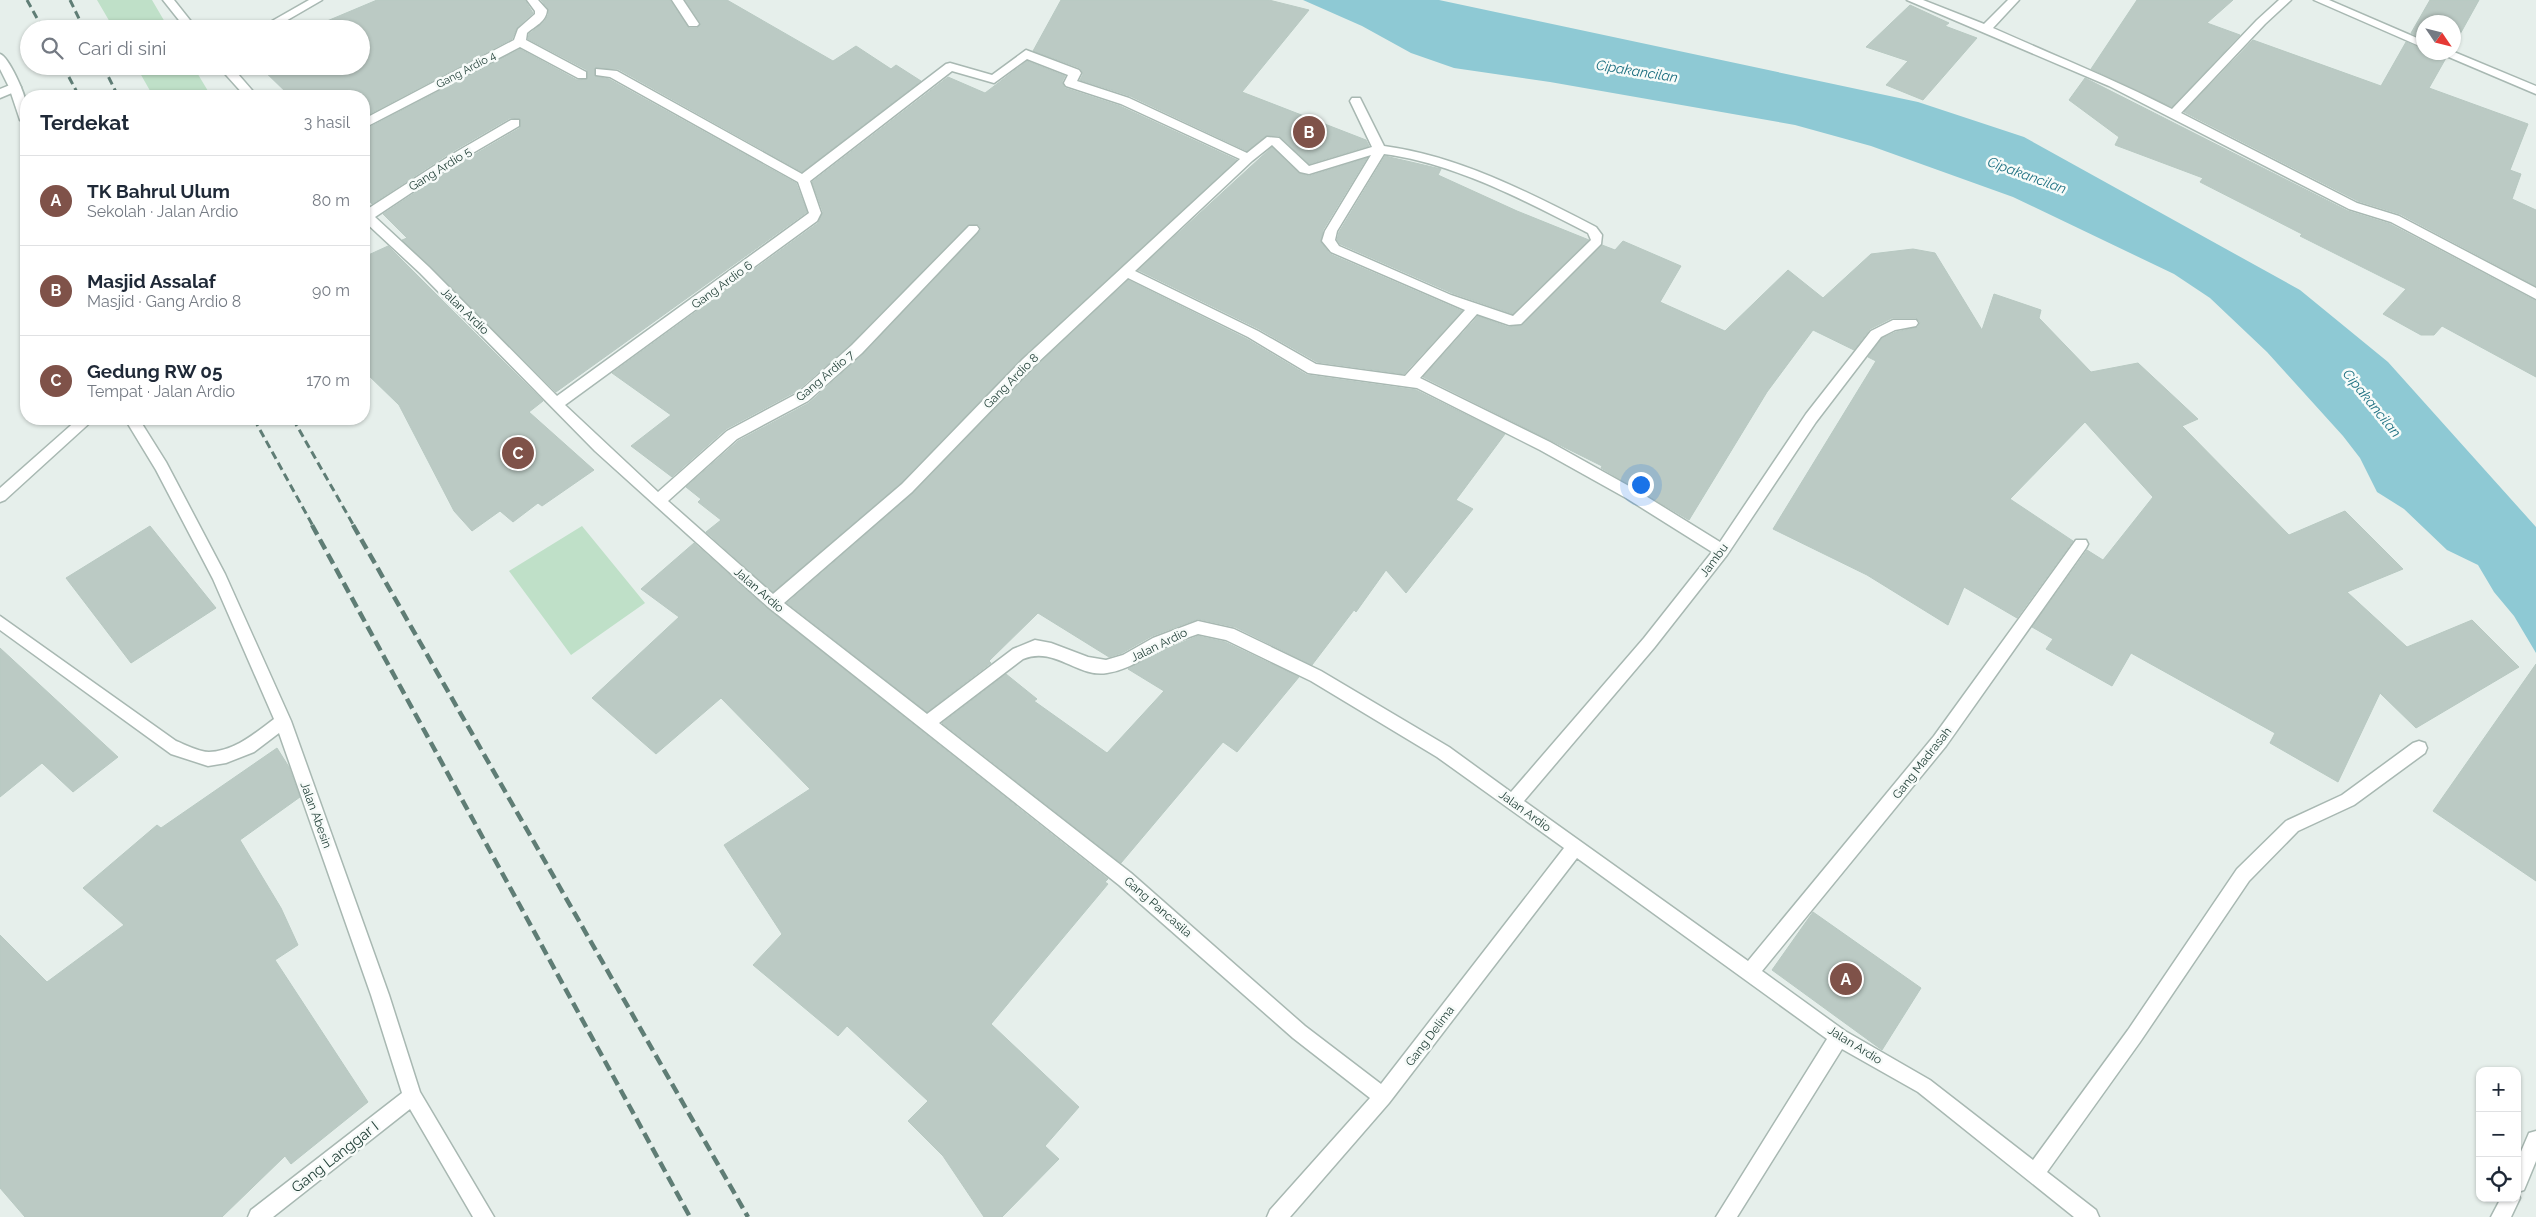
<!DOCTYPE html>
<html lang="id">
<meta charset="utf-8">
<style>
body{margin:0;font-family:Raleway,sans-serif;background:#f2f2f3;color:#1f2937}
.controls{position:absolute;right:15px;bottom:15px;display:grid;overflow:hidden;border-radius:10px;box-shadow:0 1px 4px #0004}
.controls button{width:45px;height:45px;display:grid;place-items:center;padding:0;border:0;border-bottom:1px solid #e0e1e3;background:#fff;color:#1f2937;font:25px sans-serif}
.compass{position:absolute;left:2416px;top:15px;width:45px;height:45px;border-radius:50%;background:#fff;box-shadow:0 1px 4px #0004;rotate:125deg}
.you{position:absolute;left:1640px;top:484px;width:18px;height:18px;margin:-12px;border:4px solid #fff;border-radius:50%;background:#1a73e8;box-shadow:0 0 0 8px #1a73e833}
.badge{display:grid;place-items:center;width:32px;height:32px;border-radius:50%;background:#7f5249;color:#fff;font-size:16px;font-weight:700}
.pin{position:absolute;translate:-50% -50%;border:2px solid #fff;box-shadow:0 1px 5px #0006}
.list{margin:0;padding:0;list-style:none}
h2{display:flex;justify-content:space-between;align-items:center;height:65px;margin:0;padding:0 20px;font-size:21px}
h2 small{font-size:16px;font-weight:400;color:#747a83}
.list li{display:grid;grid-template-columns:32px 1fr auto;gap:15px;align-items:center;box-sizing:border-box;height:90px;padding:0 20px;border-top:1px solid #e0e1e3}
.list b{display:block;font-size:19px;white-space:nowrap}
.list p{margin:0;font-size:16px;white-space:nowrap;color:#747a83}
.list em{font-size:16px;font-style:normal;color:#747a83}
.icon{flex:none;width:28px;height:28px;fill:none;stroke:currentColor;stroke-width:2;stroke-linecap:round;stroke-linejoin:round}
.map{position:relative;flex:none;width:2536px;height:1217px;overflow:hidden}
.search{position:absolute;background:#fff;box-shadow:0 1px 4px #0004;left:20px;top:20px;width:350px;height:55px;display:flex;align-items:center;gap:12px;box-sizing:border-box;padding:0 18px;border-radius:28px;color:#747a83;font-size:19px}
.panel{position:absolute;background:#fff;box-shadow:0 1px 4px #0004;left:20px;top:90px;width:350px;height:335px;border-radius:20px}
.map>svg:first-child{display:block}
.green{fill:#bfe0c8}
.water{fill:#8ec9d4}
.building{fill:#bbcac4;stroke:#b8c9c2}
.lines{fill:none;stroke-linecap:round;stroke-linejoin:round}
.minor-casing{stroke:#a8b8b2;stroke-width:3}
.tertiary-casing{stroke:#a8b8b2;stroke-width:3}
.minor{fill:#fff;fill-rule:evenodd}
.tertiary{fill:#fff;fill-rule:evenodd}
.rail-far1{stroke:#5f7d75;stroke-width:3;stroke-dasharray:8 4.5;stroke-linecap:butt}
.rail{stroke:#5f7d75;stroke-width:4.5;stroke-dasharray:11 5.5;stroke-linecap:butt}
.labels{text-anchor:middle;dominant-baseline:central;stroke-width:5;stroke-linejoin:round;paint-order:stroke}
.far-street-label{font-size:11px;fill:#24423a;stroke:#f7fbf9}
.street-label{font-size:12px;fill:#24423a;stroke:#f7fbf9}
.water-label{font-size:14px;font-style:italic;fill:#1c6f80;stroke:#f7fbf9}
.near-street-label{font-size:15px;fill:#24423a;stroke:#f7fbf9}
</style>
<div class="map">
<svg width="2536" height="1217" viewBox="0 0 2536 1217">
<rect width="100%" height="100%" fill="#e6efeb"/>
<path class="green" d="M 97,0 L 152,0 L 169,29 L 114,29 Z
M 136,66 L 193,66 L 211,96 L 153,96 Z
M 582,526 L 645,603 L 571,655 L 509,571 Z"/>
<path class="water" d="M 1303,0 L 1439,0 L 1918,102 L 2024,137 L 2300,290 L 2388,362 L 2536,527 L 2536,653 L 2514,616 L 2494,592 L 2478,565 L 2447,550 L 2404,509 L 2377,492 L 2360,458 L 2343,436 L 2267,352 L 2210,298 L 2174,274 L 2013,197 L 1871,146 L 1795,125 L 1550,82 L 1454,68 L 1411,53 L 1362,26 Z"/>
<path class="building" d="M 377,0 L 525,0 L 533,13 L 517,28 L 512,39 L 364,117 L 364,96 L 290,96 L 259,66 L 361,66 L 361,29 L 308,29 Z
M 541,0 L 670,0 L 689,28 L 697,28 L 701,24 L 685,0 L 727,0 L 833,61 L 856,46 L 891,69 L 896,65 L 921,81 L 802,172 L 618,69 L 595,68 L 595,76 L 609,79 L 796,183 L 807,212 L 556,392 L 402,240 L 407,238 L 383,214 L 460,163 L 520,128 L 520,119 L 510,118 L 450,153 L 372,204 L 364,195 L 364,130 L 520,49 L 577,80 L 587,79 L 587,70 L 528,39 L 529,34 L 544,22 L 548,15 L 548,9 Z
M 1061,0 L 1269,0 L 1309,10 L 1242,92 L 1366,140 L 1369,146 L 1309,164 L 1279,136 L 1266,136 L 1247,151 L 1130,96 L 1080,80 L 1083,74 L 1080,68 L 1033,51 Z
M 2137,0 L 2233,0 L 2207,23 L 2240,35 L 2172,107 L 2091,69 Z
M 2430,0 L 2479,0 L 2454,45 L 2454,22 L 2424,22 L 2424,39 L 2411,33 Z
M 1910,5 L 1949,23 L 1945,26 L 1977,38 L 1923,100 L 1886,85 L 1908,61 L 1866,47 Z
M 2253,40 L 2381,86 L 2406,42 L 2424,50 L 2424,52 L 2435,52 L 2446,58 L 2429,88 L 2528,124 L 2510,170 L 2521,174 L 2512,199 L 2536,210 L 2536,286 L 2400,214 L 2358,201 L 2184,112 Z
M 1027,61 L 1065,76 L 1062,82 L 1065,88 L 1120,106 L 1237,160 L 1022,358 L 901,483 L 773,592 L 706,532 L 721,520 L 698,502 L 701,499 L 686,487 L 738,441 L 809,403 L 863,354 L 978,233 L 981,230 L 979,225 L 968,225 L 851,344 L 797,391 L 726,429 L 672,477 L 631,446 L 671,415 L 612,373 L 818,223 L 823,212 L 812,182 L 948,77 L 985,93 Z
M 2085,78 L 2348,211 L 2390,224 L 2536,301 L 2536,377 L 2442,326 L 2434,335 L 2421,335 L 2383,314 L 2406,289 L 2300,236 L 2302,234 L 2200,182 L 2203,178 L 2115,145 L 2119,137 L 2069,100 Z
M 1272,147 L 1299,173 L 1309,176 L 1367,158 L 1323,230 L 1321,242 L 1330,254 L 1462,311 L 1404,374 L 1317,362 L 1259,329 L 1138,270 Z
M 1385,156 L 1441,169 L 1438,175 L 1517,211 L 1589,240 L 1513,314 L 1452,293 L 1340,244 L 1337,240 L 1339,232 Z
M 1623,241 L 1681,266 L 1660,302 L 1725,331 L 1788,270 L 1823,298 L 1871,254 L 1913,249 L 1935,253 L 1982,330 L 1994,294 L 2041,310 L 2039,318 L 2091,372 L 2138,363 L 2198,419 L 2182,426 L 2289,535 L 2345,511 L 2403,569 L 2347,592 L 2407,647 L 2472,620 L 2519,667 L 2416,728 L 2380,693 L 2338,782 L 2270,743 L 2275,733 L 2131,653 L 2112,686 L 2046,649 L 2053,639 L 2032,627 L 2087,550 L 2103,560 L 2153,497 L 2085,422 L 2010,499 L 2073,541 L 2017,618 L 1964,587 L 1948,625 L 1867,575 L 1773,529 L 1876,361 L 1868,357 L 1882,338 L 1896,332 L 1918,327 L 1920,322 L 1916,318 L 1892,318 L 1870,329 L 1854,350 L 1813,330 L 1767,392 L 1689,520 L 1601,468 L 1602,466 L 1423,377 L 1478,316 L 1508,327 L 1522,325 L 1602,245 L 1615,250 Z
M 388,246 L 543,401 L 529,412 L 594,470 L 542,506 L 538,503 L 513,522 L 500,511 L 472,531 L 454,511 L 399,405 L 364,371 L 364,257 Z
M 1128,280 L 1247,339 L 1307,375 L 1416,390 L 1505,434 L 1456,500 L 1473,509 L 1406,593 L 1386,570 L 1356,612 L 1354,610 L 1312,665 L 1235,627 L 1198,619 L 1152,636 L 1122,653 L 1109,657 L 1038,613 L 989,661 L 991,663 L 927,712 L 787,603 L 913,493 L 1034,368 Z
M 150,526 L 216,608 L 131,663 L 66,578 Z
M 694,543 L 767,608 L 1108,879 L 1105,882 L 1108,884 L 991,1024 L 1079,1107 L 1045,1146 L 1059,1159 L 1002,1217 L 984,1217 L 943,1156 L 908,1121 L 928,1101 L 847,1026 L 838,1036 L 753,965 L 782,934 L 724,845 L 810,789 L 721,698 L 656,754 L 592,698 L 679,617 L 641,589 Z
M 1198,636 L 1225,642 L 1299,677 L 1237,752 L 1223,742 L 1121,863 L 942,723 L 1006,674 L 1037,699 L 1034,701 L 1107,753 L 1164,691 L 1128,669 L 1168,648 Z
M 0,648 L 118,757 L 73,792 L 42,763 L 0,797 Z
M 2536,664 L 2536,881 L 2433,811 Z
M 277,748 L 289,767 L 300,797 L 240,840 L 281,908 L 298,945 L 275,960 L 368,1102 L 291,1164 L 285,1156 L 222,1217 L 25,1217 L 0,1188 L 0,935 L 47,982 L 124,925 L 83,888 L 157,825 L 161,828 Z
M 1813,912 L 1921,988 L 1882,1050 L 1772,970 Z"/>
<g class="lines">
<g class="minor-casing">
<path id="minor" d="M 163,0 L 174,0 L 197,29 L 186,29 Z
M 309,0 L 322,0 L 272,29 L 258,29 Z
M 527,0 L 538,0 L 547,10 C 546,22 535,26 527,33 L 526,40 L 586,72 L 586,78 L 578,78 L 520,47 L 364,128 L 364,119 L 514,40 L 518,29 L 535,14 L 535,11 Z
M 672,0 L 683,0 L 699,24 L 697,26 L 689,26 Z
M 1907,0 L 1923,0 L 1984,24 L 2008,0 L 2019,0 L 1993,28 C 2053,55 2114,79 2172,109 L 2257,20 L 2279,0 L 2291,0 L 2265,24 L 2181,113 L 2357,203 L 2399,216 L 2536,288 L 2536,299 L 2391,222 L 2349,209 L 2109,86 Z
M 2314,0 L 2329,0 L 2424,41 L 2424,48 Z
M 1026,50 L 1079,70 L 1081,73 L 1077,81 L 1129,98 L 1247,153 L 1267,137 L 1279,138 L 1309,166 L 1372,147 L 1350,101 L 1352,98 L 1360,98 L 1384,146 C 1459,156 1530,193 1596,227 L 1602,235 L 1601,244 L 1521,324 L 1509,325 L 1477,314 L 1420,378 L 1550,442 L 1636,490 L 1720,542 L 1806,414 L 1871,331 L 1893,320 L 1916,320 L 1918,323 L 1916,326 L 1895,330 L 1881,337 L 1816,422 L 1727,555 L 1654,648 L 1524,801 L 1748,961 L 1934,736 L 2076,540 L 2086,540 L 2088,544 L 2086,548 L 1946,746 L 1762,971 L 1845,1031 L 1930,1080 L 2033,1160 L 2128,1030 L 2237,869 L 2286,821 L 2342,795 L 2413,743 L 2419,741 L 2425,743 L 2427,748 L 2425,753 L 2354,805 L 2298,831 L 2249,881 L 2140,1042 L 2047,1172 L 2096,1210 L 2099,1217 L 2074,1217 L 1918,1092 L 1842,1049 L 1737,1217 L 1716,1217 L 1827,1039 L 1577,858 L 1389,1103 L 1290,1217 L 1267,1217 L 1270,1210 L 1370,1098 L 1293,1038 L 1119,885 L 768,607 L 595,451 L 420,273 L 364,221 L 364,210 L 366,210 L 451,155 L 511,120 L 519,120 L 519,126 L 459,161 L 375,217 L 429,267 L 557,396 L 809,213 L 798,182 L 610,77 L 596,75 L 596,69 L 617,71 L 802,174 L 946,64 L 950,63 L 992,75 ZM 1027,59 L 1068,75 L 1064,83 L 1066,86 L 1121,104 L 1240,159 L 1023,359 L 902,484 L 773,594 L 668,501 L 737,439 L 808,401 L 862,353 L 977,232 L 979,229 L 977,226 L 969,226 L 852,345 L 798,393 L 727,431 L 658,492 L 565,405 L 817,221 L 821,213 L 810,181 L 952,71 L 994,83 ZM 1272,145 L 1300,172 L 1309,174 L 1371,155 L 1325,231 L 1322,241 L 1331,252 L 1465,310 L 1405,376 L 1316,364 L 1258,331 L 1135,271 L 1252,161 ZM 1384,154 C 1454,163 1526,201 1588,233 L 1591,240 L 1513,316 L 1451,295 L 1339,246 L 1335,240 L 1337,231 ZM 1128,278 L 1248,337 L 1308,373 L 1417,388 L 1540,450 L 1626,498 L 1712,552 L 1644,638 L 1511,792 L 1449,747 L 1321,671 L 1234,629 L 1198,621 L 1153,638 L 1123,655 L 1106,660 L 1088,657 L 1051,643 L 1035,640 L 1013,649 L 927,714 L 784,603 L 912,492 L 1033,367 ZM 1198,634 L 1226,640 L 1311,681 L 1437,757 L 1564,848 L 1381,1084 L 1305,1026 L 1131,873 L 939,723 L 1023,659 C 1055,646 1077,678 1107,673 C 1129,670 1144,657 1163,648 C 1174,642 1187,638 1198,634 Z
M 2437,52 L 2454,52 L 2536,86 L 2536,94 Z
M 0,54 C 9,57 25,94 26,103 C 27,110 26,117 26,124 L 20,120 L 9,87 L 0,69 Z
M 218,66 L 231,66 L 257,96 L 245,96 Z
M 78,419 L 94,419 L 5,500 L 0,502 L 0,488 Z
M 125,419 L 139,419 L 166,462 L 225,574 L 291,721 L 389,995 L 420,1092 L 494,1217 L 473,1217 L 410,1109 L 273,1217 L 248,1217 L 251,1210 L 402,1093 L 371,995 L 279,733 L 254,752 L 226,763 L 208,766 L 171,754 L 0,630 L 0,616 L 176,741 C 186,745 199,752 209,752 C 235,751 255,733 274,719 L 213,579 L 156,470 Z
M 2536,1131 L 2536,1161 L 2524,1190 L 2518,1192 L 2520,1198 L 2511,1217 L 2491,1217 L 2501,1198 L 2517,1198 L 2517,1161 L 2529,1133 Z"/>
</g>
<g class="tertiary-casing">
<path id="tertiary" d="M 15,83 L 21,87 L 19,90 L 0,98 L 0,89 Z"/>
</g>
<use href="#minor" class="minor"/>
<use href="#tertiary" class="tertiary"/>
<path class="rail-far1" d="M 27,0 L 43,29
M 70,0 L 84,29
M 63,66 L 79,96
M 103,66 L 118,96
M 254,419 L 313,526
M 293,419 L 354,526"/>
<path class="rail" d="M 312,525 L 690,1217
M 353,525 L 748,1217"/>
</g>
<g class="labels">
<g class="far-street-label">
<text transform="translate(466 70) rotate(-28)">Gang Ardio 4</text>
</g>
<g class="street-label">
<text transform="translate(440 169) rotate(-32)">Gang Ardio 5</text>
<text transform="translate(722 285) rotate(-36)">Gang Ardio 6</text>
<text transform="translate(465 311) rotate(44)">Jalan Ardio</text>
<text transform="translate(825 376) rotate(-40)">Gang Ardio 7</text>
<text transform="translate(1011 381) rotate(-45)">Gang Ardio 8</text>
<text transform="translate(1714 560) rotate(-53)">Jambu</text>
<text transform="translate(759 590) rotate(41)">Jalan Ardio</text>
<text transform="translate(1159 645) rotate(-26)">Jalan Ardio</text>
<text transform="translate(1922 763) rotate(-52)">Gang Madrasah</text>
<text transform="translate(1525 811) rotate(36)">Jalan Ardio</text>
<text transform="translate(316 815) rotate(70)">Jalan Abesin</text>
<text transform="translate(1158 907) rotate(41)">Gang Pancasila</text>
<text transform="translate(1430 1036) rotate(-53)">Gang Delima</text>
<text transform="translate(1855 1045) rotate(32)">Jalan Ardio</text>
</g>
<g class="water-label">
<text transform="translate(1637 71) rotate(9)">Cipakancilan</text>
<text transform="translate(2027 175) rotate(20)">Cipakancilan</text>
<text transform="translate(2372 403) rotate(51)">Cipakancilan</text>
</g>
<g class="near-street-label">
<text transform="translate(335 1157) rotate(-38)">Gang Langgar I</text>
</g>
</g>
</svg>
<div class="controls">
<button>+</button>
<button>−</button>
<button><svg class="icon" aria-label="locate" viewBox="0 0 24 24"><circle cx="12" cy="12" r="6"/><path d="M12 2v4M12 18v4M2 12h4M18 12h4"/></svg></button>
</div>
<svg class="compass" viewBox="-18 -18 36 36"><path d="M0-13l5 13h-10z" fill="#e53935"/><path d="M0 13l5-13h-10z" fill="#747a83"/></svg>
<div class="you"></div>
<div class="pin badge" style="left:1846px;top:979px">A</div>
<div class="pin badge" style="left:1309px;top:132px">B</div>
<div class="pin badge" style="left:518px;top:453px">C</div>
<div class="search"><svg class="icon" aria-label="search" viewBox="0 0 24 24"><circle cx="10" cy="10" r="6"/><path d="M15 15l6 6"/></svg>Cari di sini</div>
<section class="panel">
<h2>Terdekat<small>3 hasil</small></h2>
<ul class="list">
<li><span class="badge">A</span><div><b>TK Bahrul Ulum</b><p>Sekolah · Jalan Ardio</p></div><em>80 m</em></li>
<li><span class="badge">B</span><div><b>Masjid Assalaf</b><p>Masjid · Gang Ardio 8</p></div><em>90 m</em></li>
<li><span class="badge">C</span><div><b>Gedung RW 05</b><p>Tempat · Jalan Ardio</p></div><em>170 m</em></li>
</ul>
</section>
</div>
